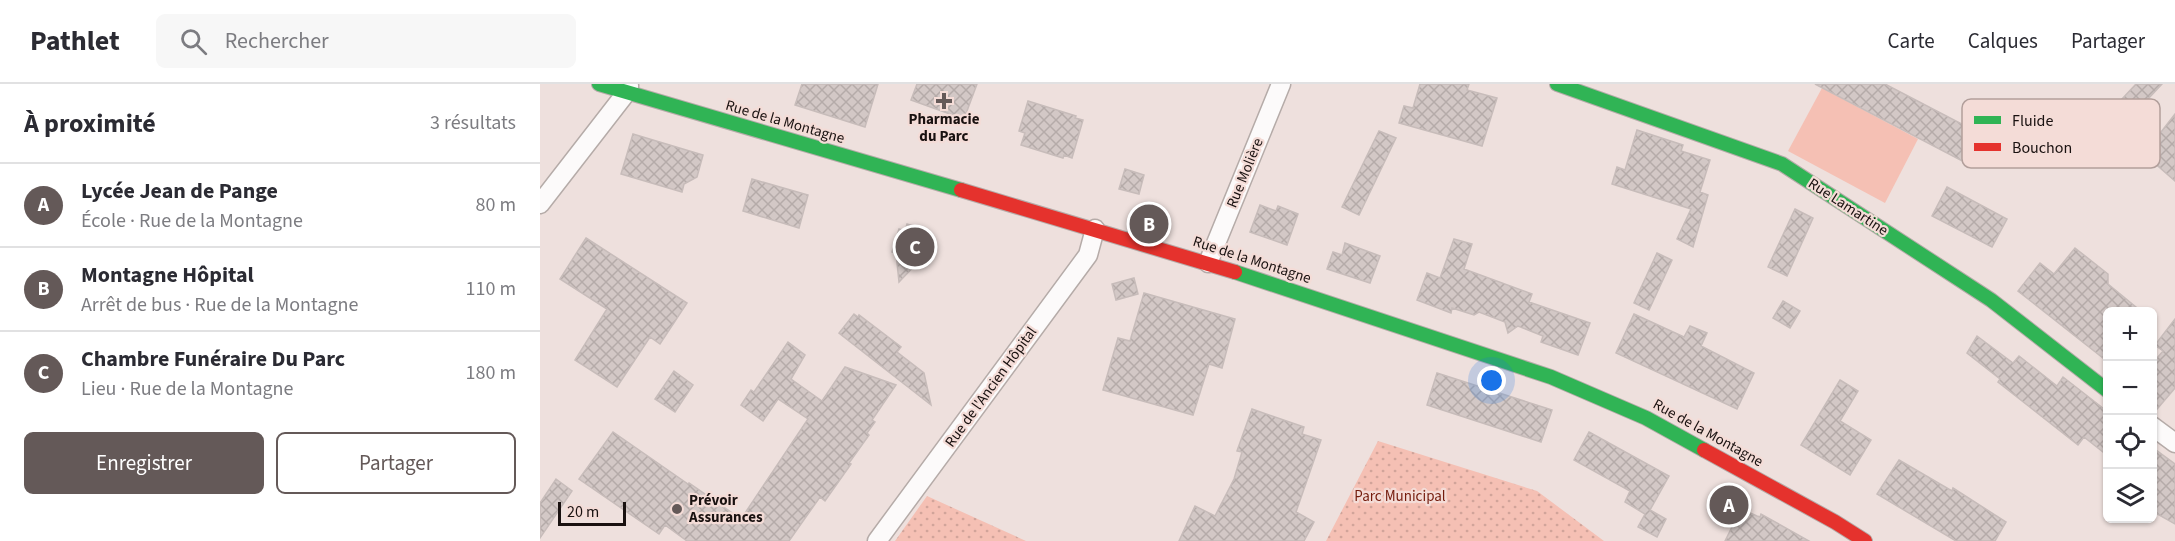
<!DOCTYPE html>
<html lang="fr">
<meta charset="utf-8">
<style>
body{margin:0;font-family:"Source Sans 3",sans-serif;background:#f7f7f7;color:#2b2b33}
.controls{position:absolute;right:18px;bottom:18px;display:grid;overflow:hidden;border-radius:9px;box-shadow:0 2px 4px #0004}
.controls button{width:54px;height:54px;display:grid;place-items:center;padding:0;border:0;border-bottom:2px solid #e1e1e2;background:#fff;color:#2b2b33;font:30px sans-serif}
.scale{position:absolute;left:18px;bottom:15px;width:68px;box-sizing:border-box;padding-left:6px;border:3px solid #191110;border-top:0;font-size:16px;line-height:21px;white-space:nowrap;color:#191110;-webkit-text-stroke:4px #f4dcd7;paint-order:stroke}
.you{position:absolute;left:952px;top:297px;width:21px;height:21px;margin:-15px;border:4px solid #fff;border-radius:50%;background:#1a73e8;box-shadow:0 0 0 9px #1a73e833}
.badge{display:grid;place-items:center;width:39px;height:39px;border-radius:50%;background:#645958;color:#fff;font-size:20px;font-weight:700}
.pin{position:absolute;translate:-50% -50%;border:3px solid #fff;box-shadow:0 2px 6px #0006}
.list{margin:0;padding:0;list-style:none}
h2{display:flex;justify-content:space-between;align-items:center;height:78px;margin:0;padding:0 24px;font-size:26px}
h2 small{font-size:20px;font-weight:400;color:#7c7c81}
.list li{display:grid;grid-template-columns:39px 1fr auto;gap:18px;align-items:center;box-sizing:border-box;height:84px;padding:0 24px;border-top:2px solid #e1e1e2}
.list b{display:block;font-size:22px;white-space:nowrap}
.list p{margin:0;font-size:20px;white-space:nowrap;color:#7c7c81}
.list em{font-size:20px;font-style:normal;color:#7c7c81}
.actions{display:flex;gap:12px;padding:18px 24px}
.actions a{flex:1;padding:14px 0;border:2px solid #645958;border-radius:9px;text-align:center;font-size:21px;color:#645958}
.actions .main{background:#645958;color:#fff}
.icon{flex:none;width:33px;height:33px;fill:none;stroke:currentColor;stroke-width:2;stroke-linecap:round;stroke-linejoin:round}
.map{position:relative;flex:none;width:1635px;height:457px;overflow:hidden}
header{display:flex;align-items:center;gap:36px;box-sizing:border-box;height:84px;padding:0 30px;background:#fff;border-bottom:2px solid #e1e1e2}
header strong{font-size:28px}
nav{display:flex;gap:33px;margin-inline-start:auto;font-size:21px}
.search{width:420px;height:54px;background:#f7f7f7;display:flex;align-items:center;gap:15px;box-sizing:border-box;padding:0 21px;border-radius:9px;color:#7c7c81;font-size:22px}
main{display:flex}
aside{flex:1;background:#fff}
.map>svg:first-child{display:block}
.grass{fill:url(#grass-dots)}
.garden{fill:#f5c0b4}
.building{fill:url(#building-cross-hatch);stroke:#c7bcba;stroke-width:1.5}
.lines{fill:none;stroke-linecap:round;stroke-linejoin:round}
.street-casing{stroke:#b5aba8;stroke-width:21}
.fast-casing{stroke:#b5aba8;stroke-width:16}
.jam-casing{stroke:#b5aba8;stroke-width:16}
.street{stroke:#fcfafa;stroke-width:18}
.fast{stroke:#30b455;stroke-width:14}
.jam{stroke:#e5322d;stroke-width:14}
.poi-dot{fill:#645958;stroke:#f4dcd7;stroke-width:2}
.labels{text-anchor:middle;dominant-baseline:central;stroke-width:4.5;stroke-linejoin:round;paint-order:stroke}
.poi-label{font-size:15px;font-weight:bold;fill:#191110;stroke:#f4dcd7}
.street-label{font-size:15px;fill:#191110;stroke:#f4dcd7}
.park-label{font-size:15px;fill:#741b0c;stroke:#f4dcd7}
.key{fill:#f4dcd7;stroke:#b29f9b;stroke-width:1.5}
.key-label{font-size:16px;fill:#191110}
</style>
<header>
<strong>Pathlet</strong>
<div class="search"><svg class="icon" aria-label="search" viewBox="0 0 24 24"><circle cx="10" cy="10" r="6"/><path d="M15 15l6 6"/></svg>Rechercher</div>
<nav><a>Carte</a><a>Calques</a><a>Partager</a></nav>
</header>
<main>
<aside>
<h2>À proximité<small>3 résultats</small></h2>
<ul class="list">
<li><span class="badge">A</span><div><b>Lycée Jean de Pange</b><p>École · Rue de la Montagne</p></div><em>80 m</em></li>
<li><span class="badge">B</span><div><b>Montagne Hôpital</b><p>Arrêt de bus · Rue de la Montagne</p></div><em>110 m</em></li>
<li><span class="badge">C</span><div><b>Chambre Funéraire Du Parc</b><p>Lieu · Rue de la Montagne</p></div><em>180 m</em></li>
</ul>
<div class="actions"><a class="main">Enregistrer</a><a>Partager</a></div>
</aside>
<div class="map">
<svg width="1635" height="457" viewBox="0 0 1635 457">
<defs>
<pattern id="grass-dots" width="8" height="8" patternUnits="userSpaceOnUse" patternTransform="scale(1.5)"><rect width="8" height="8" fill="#f5c0b4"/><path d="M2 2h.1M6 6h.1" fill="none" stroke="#d1a49a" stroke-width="1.8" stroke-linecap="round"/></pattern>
<pattern id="building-cross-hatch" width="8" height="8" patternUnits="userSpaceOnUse" patternTransform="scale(1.5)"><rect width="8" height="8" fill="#d3c8c6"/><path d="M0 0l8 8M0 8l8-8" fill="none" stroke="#b5aba9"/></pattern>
</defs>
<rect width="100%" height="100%" fill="#eee0dd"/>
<path class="grass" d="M 838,357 L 997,407 L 1064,457 L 786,457 Z
M 387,412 L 486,457 L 355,457 Z"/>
<path class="garden" d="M 1282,4 L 1378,55 L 1345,119 L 1248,67 Z"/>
<path class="building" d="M 262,0 L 338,0 L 325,43 L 255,21 Z
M 377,0 L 437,0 L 424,35 L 371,16 Z
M 880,0 L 929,0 L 927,6 L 957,14 L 942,62 L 859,39 L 864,22 L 873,24 Z
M 1275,0 L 1345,0 L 1466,63 L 1458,79 L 1437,68 L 1430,81 Z
M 1596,0 L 1622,0 L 1582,43 L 1568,30 Z
M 488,17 L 536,32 L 535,34 L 543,36 L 532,74 L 524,71 L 523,74 L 481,61 L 485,49 L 479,47 Z
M 1635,30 L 1635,97 L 1604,70 Z
M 1097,46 L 1143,61 L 1141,67 L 1170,76 L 1160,108 L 1168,111 L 1153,163 L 1137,155 L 1151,125 L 1072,100 L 1077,83 L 1085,86 Z
M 839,47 L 856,54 L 819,131 L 802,123 Z
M 93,50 L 163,71 L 157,93 L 144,100 L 142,108 L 81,90 Z
M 585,85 L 604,91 L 599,110 L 579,105 Z
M 212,95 L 268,111 L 259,144 L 203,127 Z
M 1407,103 L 1467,135 L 1452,163 L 1392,132 Z
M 720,121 L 736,127 L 738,122 L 758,130 L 747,161 L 710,148 Z
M 1255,125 L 1273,134 L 1247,192 L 1228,183 Z
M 367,140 L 386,146 L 383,152 L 390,154 L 384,177 L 380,176 L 359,198 L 356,169 L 352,168 L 359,145 L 365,147 Z
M 46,154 L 147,219 L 120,260 L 110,253 L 77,303 L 35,276 L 67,225 L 20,195 Z
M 914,155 L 932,160 L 924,185 L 992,210 L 989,218 L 1050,239 L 1038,271 L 1001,258 L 1003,252 L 978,242 L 968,249 L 965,238 L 939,228 L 934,231 L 912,224 L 911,229 L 877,216 L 887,189 L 900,194 Z
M 805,159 L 840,172 L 830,199 L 787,185 L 793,168 L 802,171 Z
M 1535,164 L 1568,190 L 1568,200 L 1602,228 L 1568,228 L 1568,278 L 1478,207 L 1500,179 L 1514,190 Z
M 1117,169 L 1132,176 L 1109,226 L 1094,219 Z
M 594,194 L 598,210 L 576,216 L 572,200 Z
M 604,209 L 695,235 L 682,284 L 669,280 L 653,331 L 563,306 L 578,254 L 590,257 Z
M 1243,217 L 1260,227 L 1250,244 L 1233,234 Z
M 314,230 L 318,233 L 319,231 L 361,263 L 357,268 L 384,289 L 391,321 L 299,249 Z
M 1094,230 L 1144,253 L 1150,242 L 1167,249 L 1161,262 L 1214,289 L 1197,325 L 1076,269 Z
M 1635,235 L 1635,304 L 1612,331 L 1612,280 L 1623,267 L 1615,261 Z
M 1437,252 L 1473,279 L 1479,272 L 1517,302 L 1523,293 L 1568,328 L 1568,372 L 1544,353 L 1538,361 L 1458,298 L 1460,295 L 1427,269 Z
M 248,258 L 265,271 L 251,295 L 282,317 L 305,283 L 356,301 L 332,336 L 335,338 L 327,349 L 329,351 L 309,379 L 311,380 L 285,417 L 280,413 L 249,457 L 147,457 L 125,441 L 119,450 L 39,395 L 73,348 L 148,400 L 149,399 L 201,435 L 268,335 L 238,315 L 223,337 L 201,321 L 211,306 L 214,308 Z
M 134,287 L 153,301 L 135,328 L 115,315 Z
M 897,289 L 1012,326 L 1001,358 L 887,321 Z
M 1300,296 L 1318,307 L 1300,337 L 1331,356 L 1310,391 L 1261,361 Z
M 712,325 L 764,343 L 762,350 L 781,356 L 756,428 L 774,438 L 764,457 L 639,457 L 655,422 L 675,432 L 694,395 L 702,368 L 697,367 Z
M 1049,348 L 1129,392 L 1110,426 L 1126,435 L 1117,453 L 1098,443 L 1105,430 L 1085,418 L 1090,407 L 1034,376 Z
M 1612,363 L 1635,380 L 1635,440 L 1612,427 Z
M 1359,376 L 1412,407 L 1413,404 L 1466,438 L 1455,457 L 1416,457 L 1337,410 Z
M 16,395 L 32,407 L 0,454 L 0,419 Z
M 1201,425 L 1217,432 L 1220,433 L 1221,430 L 1269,457 L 1185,457 Z"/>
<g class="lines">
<g class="street-casing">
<path id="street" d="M 0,120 L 86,9 L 89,2
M 668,179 L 741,0
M 1612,342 L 1635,359
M 337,457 L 548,171 L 555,145"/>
</g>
<g class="fast-casing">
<path id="fast" d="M 59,0 L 421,106
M 1017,0 L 1242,80 L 1451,216 L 1568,307
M 695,188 L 1011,293 L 1106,334 L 1164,366"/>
</g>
<g class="jam-casing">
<path id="jam" d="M 421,106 L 695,188
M 1164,366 L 1295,438 L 1325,457"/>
</g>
<use href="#street" class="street"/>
<use href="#fast" class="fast"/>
<use href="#jam" class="jam"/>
</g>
<g class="poi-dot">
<path d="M401 8h6v6h6v6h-6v6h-6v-6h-6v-6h6z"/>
<circle cx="137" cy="425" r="6"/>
</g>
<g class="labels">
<g class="poi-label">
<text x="404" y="35">Pharmacie<tspan x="404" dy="17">du Parc</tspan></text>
<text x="149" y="416" text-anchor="start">Prévoir<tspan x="149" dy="17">Assurances</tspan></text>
</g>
<g class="street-label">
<text transform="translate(245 38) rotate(16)">Rue de la Montagne</text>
<text transform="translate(705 89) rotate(-68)">Rue Molière</text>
<text transform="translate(1308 123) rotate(33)">Rue Lamartine</text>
<text transform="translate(712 176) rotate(18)">Rue de la Montagne</text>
<text transform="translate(451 303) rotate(-54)">Rue de l'Ancien Hôpital</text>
<text transform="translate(1168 349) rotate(29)">Rue de la Montagne</text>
</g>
<g class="park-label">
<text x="860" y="412">Parc Municipal</text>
</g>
</g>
<rect x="1422" y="15" width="198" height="69" rx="9" class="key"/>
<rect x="1434" y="32" width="27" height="8" fill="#30b455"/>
<rect x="1434" y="59" width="27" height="8" fill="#e5322d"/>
<g class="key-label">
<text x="1472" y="42">Fluide</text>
<text x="1472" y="69">Bouchon</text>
</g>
</svg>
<div class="controls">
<button>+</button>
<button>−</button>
<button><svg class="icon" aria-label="locate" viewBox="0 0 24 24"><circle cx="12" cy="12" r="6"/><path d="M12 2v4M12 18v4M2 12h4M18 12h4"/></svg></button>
<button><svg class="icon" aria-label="layers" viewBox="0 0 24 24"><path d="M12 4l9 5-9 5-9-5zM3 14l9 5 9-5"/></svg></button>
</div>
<div class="scale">20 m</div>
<div class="you"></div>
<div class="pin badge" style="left:1189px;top:421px">A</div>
<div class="pin badge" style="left:609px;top:140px">B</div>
<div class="pin badge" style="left:375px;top:163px">C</div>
</div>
</main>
